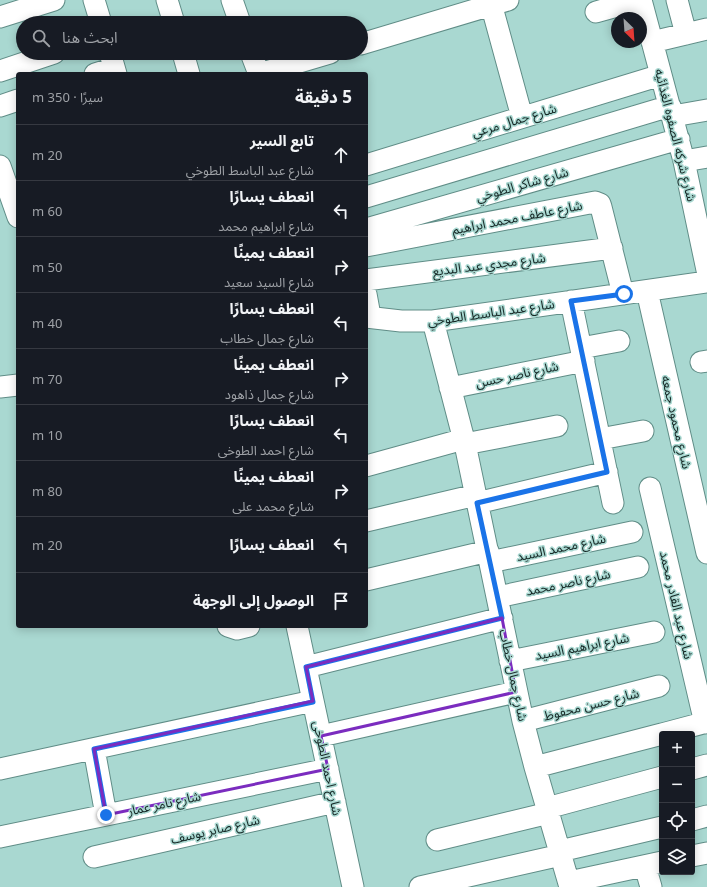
<!DOCTYPE html>
<html lang="ar">
<meta charset="utf-8">
<style>
body{margin:0;font-family:"Noto Sans","Noto Sans Arabic",sans-serif;background:#242831;color:#f1f3f6;direction:rtl}
.controls{position:absolute;right:12px;bottom:12px;display:grid;overflow:hidden;border-radius:4px;box-shadow:0 2px 10px #0003}
.controls button{width:36px;height:36px;display:grid;place-items:center;padding:0;border:0;border-bottom:1px solid #363941;background:#171b24;color:#f1f3f6;font:20px sans-serif}
.compass{position:absolute;left:611px;top:12px;width:36px;height:36px;border-radius:50%;background:#171b24;box-shadow:0 2px 10px #0003;rotate:155deg}
.stop{position:absolute;width:12px;height:12px;margin:-9px;border:3px solid #1a73e8;border-radius:50%;background:#fff}
.stop.end{background:#1a73e8;border-color:#fff;box-shadow:0 1px 4px #0008}
.list{margin:0;padding:0;list-style:none}
h2{display:flex;justify-content:space-between;align-items:center;height:52px;margin:0;padding:0 16px;font-size:17px}
h2 small{font-size:13px;font-weight:400;color:#9ea1a6}
.list li{display:grid;grid-template-columns:26px 1fr auto;gap:12px;align-items:center;box-sizing:border-box;height:56px;padding:0 16px;border-top:1px solid #363941}
.list b{display:block;font-size:15px;white-space:nowrap}
.list p{margin:0;font-size:13px;white-space:nowrap;color:#9ea1a6}
.list em{font-size:13px;font-style:normal;color:#9ea1a6}
.icon{flex:none;width:22px;height:22px;fill:none;stroke:currentColor;stroke-width:2;stroke-linecap:round;stroke-linejoin:round}
.map{position:relative;flex:none;width:707px;height:887px;overflow:hidden;direction:ltr}
.search{position:absolute;background:#171b24;box-shadow:0 2px 10px #0003;left:16px;top:16px;width:352px;height:44px;display:flex;align-items:center;gap:10px;box-sizing:border-box;padding:0 14px;border-radius:22px;color:#9ea1a6;font-size:15px}
.panel{position:absolute;background:#171b24;box-shadow:0 2px 10px #0003;left:16px;top:72px;width:352px;height:556px;border-radius:4px;direction:rtl}
.map>svg:first-child{display:block}
.lines{fill:none;stroke-linecap:round;stroke-linejoin:round}
.minor-casing{stroke:#608d87;stroke-width:23}
.minor{stroke:#fff;stroke-width:21}
.route{stroke:#1a73e8;stroke-width:5}
.marked{fill:none;stroke:#7b2cbf;stroke-width:3;stroke-linejoin:round}
.labels{text-anchor:middle;dominant-baseline:central;stroke-width:3;stroke-linejoin:round;paint-order:stroke}
.street-label{font-size:13px;fill:#172927;stroke:#a9d8d1}
</style>
<div class="map">
<svg width="707" height="887" viewBox="0 0 707 887">
<rect width="100%" height="100%" fill="#a9d8d1"/>
<g class="lines">
<g class="minor-casing">
<path id="minor" d="M 94,0 L 101,23
M 167,0 L 174,23
M 232,0 L 240,23
M 490,0 L 522,117
M 641,0 L 684,161 L 707,270
M 677,0 L 686,34
M 596,12 L 639,0
M 0,17 L 54,0
M 652,42 L 707,29
M 361,44 L 508,0
M 110,53 L 116,74
M 183,53 L 189,74
M 251,53 L 259,74
M 0,71 L 54,53
M 95,74 L 114,68
M 259,74 L 330,53
M 0,106 L 18,100
M 673,116 L 707,110
M 684,161 L 707,157
M 366,165 L 661,75
M 0,166 L 18,217
M 366,197 L 670,106
M 366,229 L 679,139
M 366,246 L 595,202 L 600,204 L 601,207 L 623,294
M 366,280 L 612,248
M 647,291 L 707,553
M 366,294 L 370,316
M 571,301 L 613,503
M 366,317 L 401,321 L 433,321 L 707,282
M 433,321 L 465,444 L 523,721 L 535,767 L 570,887
M 581,348 L 619,341
M 701,362 L 707,361
M 0,387 L 18,385
M 450,388 L 584,361
M 600,439 L 643,431
M 465,444 L 557,426
M 366,466 L 464,439
M 650,488 L 705,723
M 477,503 L 607,472
M 366,521 L 476,495
M 490,562 L 632,532
M 366,580 L 488,551
M 498,597 L 638,567
M 228,626 L 237,629 L 249,626
M 297,626 L 353,887
M 510,661 L 654,632
M 306,667 L 502,618
M 523,721 L 659,686
M 662,734 L 707,722
M 321,736 L 516,692
M 94,749 L 106,815
M 535,767 L 662,734
M 0,769 L 313,701
M 692,769 L 707,765
M 547,808 L 662,777
M 692,820 L 707,816
M 0,837 L 328,769
M 437,840 L 549,813
M 560,851 L 662,827
M 692,856 L 707,853
M 94,857 L 335,802
M 645,866 L 651,887
M 569,882 L 662,862
M 420,887 L 561,855"/>
</g>
<use href="#minor" class="minor"/>
</g>
<g class="lines">
<path class="route" d="M 106,815 L 94,749 L 313,702 L 306,667 L 502,618 L 477,503 L 607,472 L 571,301 L 624,294"/>
</g>
<path class="marked" d="M 502,618 L 516,692 L 321,736 L 328,769 L 106,815 L 94,749 L 313,701 L 306,667 Z"/>
<g class="labels">
<g class="street-label">
<text transform="translate(514 120) rotate(-17)">شارع جمال مرعي</text>
<text transform="translate(676 135) rotate(76)">شارع شركه الصفوه الغذائيه</text>
<text transform="translate(522 184) rotate(-16)">شارع شاكر الطوخي</text>
<text transform="translate(517 217) rotate(-11)">شارع عاطف محمد ابراهيم</text>
<text transform="translate(489 264) rotate(-7)">شارع مجدي عبد البديع</text>
<text transform="translate(491 312) rotate(-8)">شارع عبد الباسط الطوخي</text>
<text transform="translate(517 374) rotate(-12)">شارع ناصر حسن</text>
<text transform="translate(677 422) rotate(77)">شارع محمود جمعه</text>
<text transform="translate(561 547) rotate(-12)">شارع محمد السيد</text>
<text transform="translate(568 582) rotate(-12)">شارع ناصر محمد</text>
<text transform="translate(677 605) rotate(77)">شارع عبد القادر محمد</text>
<text transform="translate(582 646) rotate(-11)">شارع ابراهيم السيد</text>
<text transform="translate(514 675) rotate(78)">شارع جمال خطاب</text>
<text transform="translate(591 704) rotate(-14)">شارع حسن محفوظ</text>
<text transform="translate(328 768) rotate(78)">شارع احمد الطوخى</text>
<text transform="translate(164 803) rotate(-12)">شارع تامر عمار</text>
<text transform="translate(215 829) rotate(-13)">شارع صابر يوسف</text>
</g>
</g>
</svg>
<div class="controls">
<button>+</button>
<button>−</button>
<button><svg class="icon" aria-label="locate" viewBox="0 0 24 24"><circle cx="12" cy="12" r="6"/><path d="M12 2v4M12 18v4M2 12h4M18 12h4"/></svg></button>
<button><svg class="icon" aria-label="layers" viewBox="0 0 24 24"><path d="M12 4l9 5-9 5-9-5zM3 14l9 5 9-5"/></svg></button>
</div>
<svg class="compass" viewBox="-18 -18 36 36"><path d="M0-13l5 13h-10z" fill="#e53935"/><path d="M0 13l5-13h-10z" fill="#9ea1a6"/></svg>
<div class="stop" style="left:624px;top:294px"></div>
<div class="stop end" style="left:106px;top:815px"></div>
<div class="search"><svg class="icon" aria-label="search" viewBox="0 0 24 24"><circle cx="10" cy="10" r="6"/><path d="M15 15l6 6"/></svg>ابحث هنا</div>
<section class="panel">
<h2>5 دقيقة<small>سيرًا · 350 m</small></h2>
<ul class="list">
<li><svg class="icon" aria-label="ahead" viewBox="0 0 24 24"><path d="M12 20V5M6 11l6-6 6 6"/></svg><div><b>تابع السير</b><p>شارع عبد الباسط الطوخي</p></div><em>20 m</em></li>
<li><svg class="icon" aria-label="left" viewBox="0 0 24 24"><path d="M17 20v-9H6M10 6l-5 5 5 5"/></svg><div><b>انعطف يسارًا</b><p>شارع ابراهيم محمد</p></div><em>60 m</em></li>
<li><svg class="icon" aria-label="right" viewBox="0 0 24 24"><path d="M7 20v-9h11M14 6l5 5-5 5"/></svg><div><b>انعطف يمينًا</b><p>شارع السيد سعيد</p></div><em>50 m</em></li>
<li><svg class="icon" aria-label="left" viewBox="0 0 24 24"><path d="M17 20v-9H6M10 6l-5 5 5 5"/></svg><div><b>انعطف يسارًا</b><p>شارع جمال خطاب</p></div><em>40 m</em></li>
<li><svg class="icon" aria-label="right" viewBox="0 0 24 24"><path d="M7 20v-9h11M14 6l5 5-5 5"/></svg><div><b>انعطف يمينًا</b><p>شارع جمال ذاهود</p></div><em>70 m</em></li>
<li><svg class="icon" aria-label="left" viewBox="0 0 24 24"><path d="M17 20v-9H6M10 6l-5 5 5 5"/></svg><div><b>انعطف يسارًا</b><p>شارع احمد الطوخى</p></div><em>10 m</em></li>
<li><svg class="icon" aria-label="right" viewBox="0 0 24 24"><path d="M7 20v-9h11M14 6l5 5-5 5"/></svg><div><b>انعطف يمينًا</b><p>شارع محمد على</p></div><em>80 m</em></li>
<li><svg class="icon" aria-label="left" viewBox="0 0 24 24"><path d="M17 20v-9H6M10 6l-5 5 5 5"/></svg><div><b>انعطف يسارًا</b></div><em>20 m</em></li>
<li><svg class="icon" aria-label="arrive" viewBox="0 0 24 24"><path d="M6 21V4h12l-3 4 3 4H6"/></svg><div><b>الوصول إلى الوجهة</b></div></li>
</ul>
</section>
</div>
